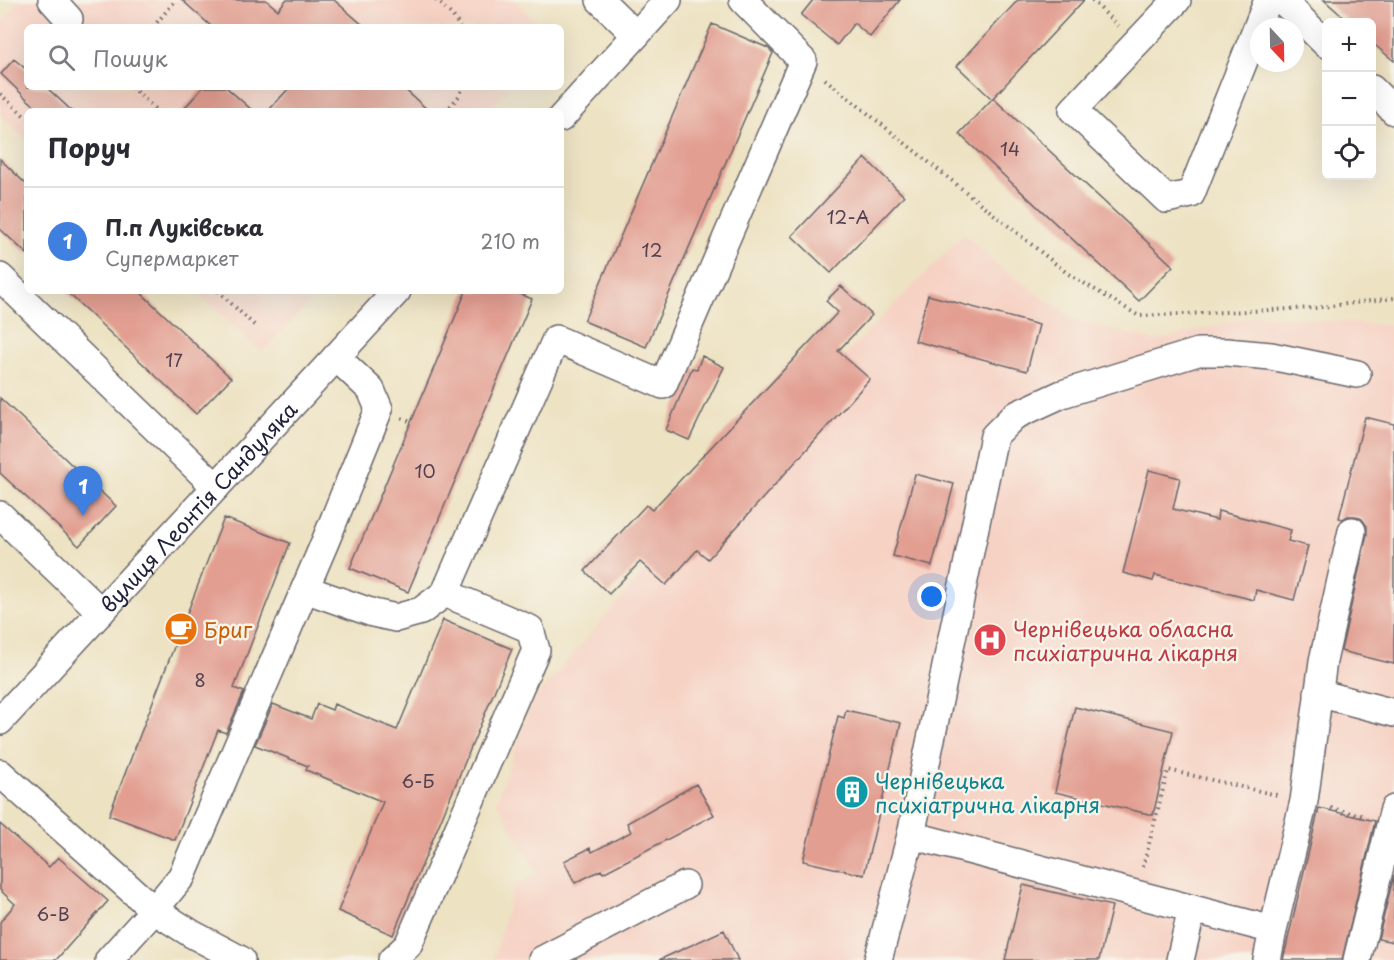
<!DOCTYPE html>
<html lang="uk">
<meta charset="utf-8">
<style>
body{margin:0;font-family:"Playpen Sans",sans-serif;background:#f7f7f7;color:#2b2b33}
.controls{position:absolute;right:18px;top:18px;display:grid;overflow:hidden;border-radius:9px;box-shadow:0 6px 24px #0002}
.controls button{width:54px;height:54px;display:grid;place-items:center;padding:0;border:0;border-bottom:2px solid #e1e1e2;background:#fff;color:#2b2b33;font:30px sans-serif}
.compass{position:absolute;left:1250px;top:18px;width:54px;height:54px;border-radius:50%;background:#fff;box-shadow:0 6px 24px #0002;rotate:158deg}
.you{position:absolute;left:932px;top:597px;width:21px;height:21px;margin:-15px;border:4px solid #fff;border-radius:50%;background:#1a73e8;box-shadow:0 0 0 9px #1a73e833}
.badge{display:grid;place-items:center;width:39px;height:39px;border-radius:50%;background:#0f766e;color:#fff;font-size:20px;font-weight:700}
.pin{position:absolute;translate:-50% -50px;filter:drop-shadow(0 2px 3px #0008)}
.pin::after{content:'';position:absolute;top:32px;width:21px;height:18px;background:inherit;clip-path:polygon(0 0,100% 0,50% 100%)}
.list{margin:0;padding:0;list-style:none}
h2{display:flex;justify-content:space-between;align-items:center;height:78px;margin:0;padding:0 24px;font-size:26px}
h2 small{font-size:20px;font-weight:400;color:#7c7c81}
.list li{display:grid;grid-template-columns:39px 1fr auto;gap:18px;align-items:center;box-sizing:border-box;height:108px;padding:0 24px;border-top:2px solid #e1e1e2}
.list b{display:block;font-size:22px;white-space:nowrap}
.list p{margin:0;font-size:20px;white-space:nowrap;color:#7c7c81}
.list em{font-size:20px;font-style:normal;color:#7c7c81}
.icon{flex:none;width:33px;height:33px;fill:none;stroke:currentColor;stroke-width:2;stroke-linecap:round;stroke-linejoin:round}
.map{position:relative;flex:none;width:1394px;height:960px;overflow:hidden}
.search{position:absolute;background:#fff;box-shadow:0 6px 24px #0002;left:24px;top:24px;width:540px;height:66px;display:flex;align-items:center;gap:15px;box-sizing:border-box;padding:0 21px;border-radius:9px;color:#7c7c81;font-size:22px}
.panel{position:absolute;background:#fff;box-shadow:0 6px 24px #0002;left:24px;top:108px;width:540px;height:186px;border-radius:9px}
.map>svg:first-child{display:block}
.built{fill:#f6d2c4}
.building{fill:#e29e91}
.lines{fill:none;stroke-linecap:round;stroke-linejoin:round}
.minor-casing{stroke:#69656a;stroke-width:30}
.path{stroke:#69656a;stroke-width:4;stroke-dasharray:1.5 4.5;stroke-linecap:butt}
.minor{stroke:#fff;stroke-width:27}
.labels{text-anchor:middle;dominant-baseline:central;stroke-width:5;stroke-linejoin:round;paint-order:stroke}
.number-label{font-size:18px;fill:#524150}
.street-label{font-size:21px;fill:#22223b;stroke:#f7f3e8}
.health-label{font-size:21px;fill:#be3a42;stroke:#f7f3e8;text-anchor:start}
.food-label{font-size:21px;fill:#c56008;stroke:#f7f3e8;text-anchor:start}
.culture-label{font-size:21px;fill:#0d838f;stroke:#f7f3e8;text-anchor:start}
</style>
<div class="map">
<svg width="1394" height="960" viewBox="0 0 1394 960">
<rect width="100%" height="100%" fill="#f7f3e8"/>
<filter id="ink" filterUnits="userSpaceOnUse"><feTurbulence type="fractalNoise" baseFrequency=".0167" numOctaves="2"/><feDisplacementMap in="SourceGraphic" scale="12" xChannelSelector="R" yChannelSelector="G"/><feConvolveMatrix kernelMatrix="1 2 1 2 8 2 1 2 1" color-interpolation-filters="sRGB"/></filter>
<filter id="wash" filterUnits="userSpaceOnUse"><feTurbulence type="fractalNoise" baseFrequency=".008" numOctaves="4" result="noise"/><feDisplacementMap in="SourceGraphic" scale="24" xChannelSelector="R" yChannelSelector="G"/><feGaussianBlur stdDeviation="1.35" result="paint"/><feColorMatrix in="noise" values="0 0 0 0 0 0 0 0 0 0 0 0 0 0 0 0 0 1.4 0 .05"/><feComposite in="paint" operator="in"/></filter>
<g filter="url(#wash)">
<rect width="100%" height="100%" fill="#ede2c2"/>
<path class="built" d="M 20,0 L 514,0 L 542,27 L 27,27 L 27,87 L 510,87 L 488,111 L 27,111 L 27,140 L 0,115 L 0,25 Z
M 964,234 L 997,265 L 1076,321 L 1155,341 L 1258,315 L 1394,326 L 1394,960 L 493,960 L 514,885 L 538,873 L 496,801 L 532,701 L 639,578 L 836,364 Z
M 195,291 L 320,291 L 262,352 Z"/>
<g id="blocks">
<path class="building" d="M 182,0 L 266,0 L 278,10 L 286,0 L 334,0 L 365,27 L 212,27 Z
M 813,0 L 900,0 L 870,37 L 854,23 L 837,45 L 801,15 Z
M 1018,0 L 1084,0 L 992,99 L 957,66 Z
M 1324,0 L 1394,0 L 1394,61 L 1371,42 L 1371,22 L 1349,22 Z
M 712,24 L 768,48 L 773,53 L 646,347 L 584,321 Z
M 14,59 L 27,70 L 27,87 L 46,87 L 72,111 L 41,111 L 28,100 L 1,74 Z
M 203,87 L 226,87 L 253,111 L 182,111 Z
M 290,87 L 402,87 L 429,111 L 268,111 Z
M 993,98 L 1173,266 L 1139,301 L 959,134 Z
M 865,158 L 904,196 L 831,273 L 792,236 Z
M 0,159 L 27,185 L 27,254 L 0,229 Z
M 841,286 L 872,315 L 838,351 L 870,379 L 708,559 L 697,550 L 666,585 L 640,562 L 609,594 L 585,571 L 646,505 L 652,510 L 838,312 L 826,301 Z
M 66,291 L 139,291 L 231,378 L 196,414 Z
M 466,291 L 513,291 L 532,299 L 408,592 L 350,568 Z
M 928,295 L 1039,325 L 1027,371 L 915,341 Z
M 702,356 L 724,367 L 689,440 L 666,430 L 692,368 L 697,369 Z
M 0,398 L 116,506 L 79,546 L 0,473 Z
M 1365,417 L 1394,424 L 1394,664 L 1341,651 L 1367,534 L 1367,526 L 1362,519 L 1355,516 L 1348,516 L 1343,519 L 1339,518 Z
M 1149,470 L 1180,478 L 1173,509 L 1217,520 L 1218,511 L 1291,530 L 1288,541 L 1308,546 L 1294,600 L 1256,590 L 1254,600 L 1155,575 L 1153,581 L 1123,573 Z
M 915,474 L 954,484 L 932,566 L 893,556 Z
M 224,518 L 290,543 L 234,688 L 244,692 L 226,733 L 218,730 L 175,840 L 109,815 Z
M 443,620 L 512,649 L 393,935 L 338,911 L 383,802 L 306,770 L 308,766 L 255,745 L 273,704 L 311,719 L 317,704 L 332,710 L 334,704 L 397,730 Z
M 1075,707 L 1173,731 L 1153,815 L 1055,792 Z
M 846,710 L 901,723 L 864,875 L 803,861 L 838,716 L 844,718 Z
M 696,784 L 714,815 L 603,873 L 601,870 L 575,883 L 564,861 L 590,848 L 592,852 L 631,832 L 627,823 Z
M 1319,808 L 1375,821 L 1342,960 L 1283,960 Z
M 0,824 L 49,867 L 58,857 L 108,901 L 56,960 L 0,960 L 0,922 L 15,904 L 0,890 Z
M 1394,875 L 1394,942 L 1378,939 Z
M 1023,885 L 1112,906 L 1099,960 L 1005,960 Z
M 724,930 L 738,960 L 659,960 Z"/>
</g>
</g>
<g filter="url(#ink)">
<use href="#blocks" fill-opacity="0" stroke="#69656a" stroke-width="1.5"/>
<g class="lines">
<g class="minor-casing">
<g id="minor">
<path d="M 52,0 L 69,19"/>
<path d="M 600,0 L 636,35"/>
<path d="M 1177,0 L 1073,110 L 1166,199 L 1191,194 L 1268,0"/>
<path d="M 1282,0 L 1326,44"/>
<path d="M 1372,89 L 1394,111"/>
<path d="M 561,118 L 668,0"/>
<path d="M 0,277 L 216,487"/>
<path d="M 0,515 L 101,612"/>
<path d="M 305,589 L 373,613 L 396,618 L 421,611 L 445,593"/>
<path d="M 1318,693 L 1394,713"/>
<path id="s1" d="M 0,721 L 397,291"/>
<path d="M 0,773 L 154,910 L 192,934 L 241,960"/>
<path d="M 911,835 L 1273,930 L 1267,960"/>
<path d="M 1273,930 L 1304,801 L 1323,661 L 1352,531"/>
<path d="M 109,960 L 154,910 L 182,876 L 325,542 L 379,409 L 371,390 L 336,357"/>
<path d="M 392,960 L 408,945 L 536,650 L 530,629 L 445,593 L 556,339 L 663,385 L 803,61 L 743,0"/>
<path d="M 542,960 L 685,885"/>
<path d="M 878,960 L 911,835 L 994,436 L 1014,416 L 1062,394 L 1198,352 L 1226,352 L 1271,356 L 1357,374"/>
<path d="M 1180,960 L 1192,909"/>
<path d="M 1357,960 L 1394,809"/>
</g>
</g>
<path class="path" d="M 436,0 L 453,16 L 460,27
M 1092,0 L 1118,26
M 153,27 L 176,0
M 825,79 L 1067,273 L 1139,316 L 1315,308 L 1394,298
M 132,87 L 157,111
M 0,94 L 27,118
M 446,111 L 460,95 L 463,87
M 218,291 L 255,326
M 402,418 L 411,422
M 1331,808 L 1364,816
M 1143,867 L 1168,770 L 1277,795"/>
<use href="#minor" class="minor"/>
</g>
</g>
<defs>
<g id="cafe-disc" transform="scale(1.725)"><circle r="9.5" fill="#e8710a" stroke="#f7f3e8"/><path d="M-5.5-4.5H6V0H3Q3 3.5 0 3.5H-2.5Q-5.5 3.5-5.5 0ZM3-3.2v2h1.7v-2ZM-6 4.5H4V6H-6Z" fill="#fff"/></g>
<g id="hospital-disc" transform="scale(1.725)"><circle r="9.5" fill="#e0444e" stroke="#f7f3e8"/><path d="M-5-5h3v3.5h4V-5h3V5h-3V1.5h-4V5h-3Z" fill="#fff"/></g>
<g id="building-disc" transform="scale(1.725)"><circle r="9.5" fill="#0f9aa8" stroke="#f7f3e8"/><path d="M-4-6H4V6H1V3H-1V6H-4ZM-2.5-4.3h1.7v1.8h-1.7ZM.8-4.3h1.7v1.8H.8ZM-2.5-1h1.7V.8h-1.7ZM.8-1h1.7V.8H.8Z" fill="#fff"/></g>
</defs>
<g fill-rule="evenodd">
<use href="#cafe-disc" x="181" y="629"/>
<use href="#hospital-disc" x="990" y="640"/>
<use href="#building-disc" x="852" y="792"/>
</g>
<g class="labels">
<g class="number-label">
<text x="1010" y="148">14</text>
<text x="848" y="216">12-А</text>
<text x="652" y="249">12</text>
<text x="174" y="359">17</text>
<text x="425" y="470">10</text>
<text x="200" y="679">8</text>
<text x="418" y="780">6-Б</text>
<text x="53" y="913">6-В</text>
</g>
<g class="street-label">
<text stroke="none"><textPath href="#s1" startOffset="292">вулиця Леонтія Сандуляка</textPath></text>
</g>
<g class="health-label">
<text x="1013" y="628">Чернівецька обласна<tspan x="1013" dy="24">психіатрична лікарня</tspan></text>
</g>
<g class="food-label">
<text x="204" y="629">Бриг</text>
</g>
<g class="culture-label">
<text x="875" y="780">Чернівецька<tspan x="875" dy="24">психіатрична лікарня</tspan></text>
</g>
</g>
</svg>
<div class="controls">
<button>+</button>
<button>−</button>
<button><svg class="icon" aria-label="locate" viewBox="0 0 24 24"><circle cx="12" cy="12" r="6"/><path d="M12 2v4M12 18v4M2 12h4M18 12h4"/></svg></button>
</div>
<svg class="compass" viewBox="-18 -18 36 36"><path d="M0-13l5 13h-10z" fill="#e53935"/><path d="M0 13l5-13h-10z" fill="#7c7c81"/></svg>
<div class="you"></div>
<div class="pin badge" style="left:83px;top:516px;background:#3f7fe0">1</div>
<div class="search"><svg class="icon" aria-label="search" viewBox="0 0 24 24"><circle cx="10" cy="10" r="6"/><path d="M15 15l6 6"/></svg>Пошук</div>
<section class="panel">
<h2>Поруч<small></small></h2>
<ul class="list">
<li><span class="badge" style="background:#3f7fe0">1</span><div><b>П.п Луківська</b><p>Супермаркет</p></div><em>210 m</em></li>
</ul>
</section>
</div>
